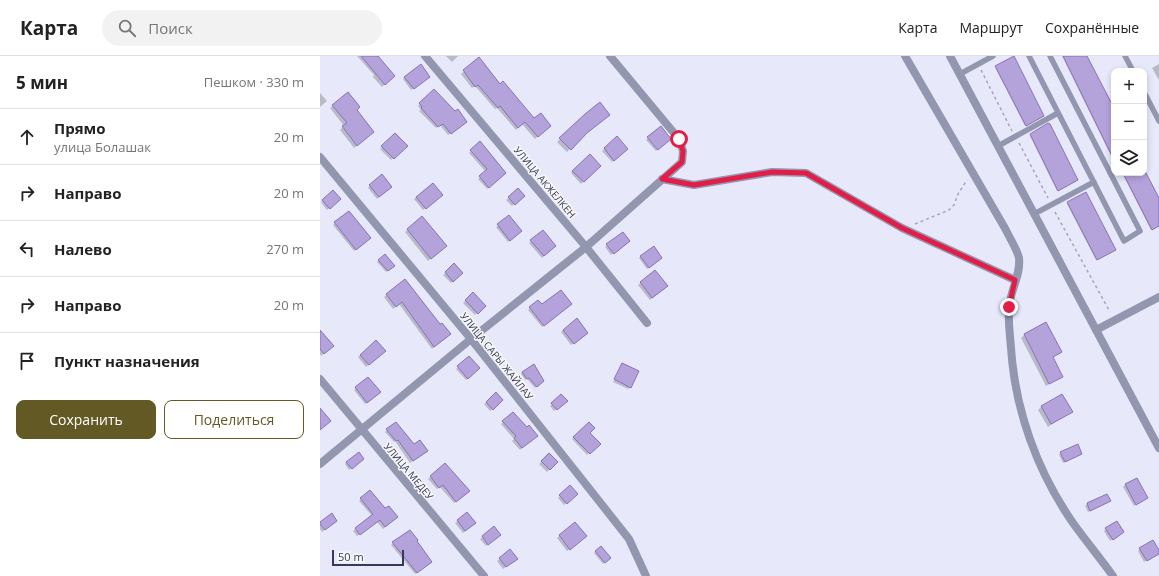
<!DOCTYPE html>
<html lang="ru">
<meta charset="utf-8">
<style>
body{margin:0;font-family:"Open Sans",sans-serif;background:#f2f2f2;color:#222}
.controls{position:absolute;right:12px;top:12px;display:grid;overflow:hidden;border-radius:8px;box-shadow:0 2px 6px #0003}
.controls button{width:36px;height:36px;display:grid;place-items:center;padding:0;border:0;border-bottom:1px solid #e0e0e0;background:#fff;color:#222;font:20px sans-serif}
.scale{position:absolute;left:12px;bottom:10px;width:72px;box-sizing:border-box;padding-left:4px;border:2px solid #363959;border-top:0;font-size:11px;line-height:14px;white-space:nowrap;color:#363959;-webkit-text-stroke:3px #f8f8f8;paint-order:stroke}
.stop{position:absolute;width:12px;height:12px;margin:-9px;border:3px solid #e11d48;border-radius:50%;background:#fff}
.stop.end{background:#e11d48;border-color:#fff;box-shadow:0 1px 4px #0008}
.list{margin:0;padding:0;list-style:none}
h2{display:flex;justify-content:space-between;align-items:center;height:52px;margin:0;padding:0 16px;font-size:17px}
h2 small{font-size:13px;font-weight:400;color:#767676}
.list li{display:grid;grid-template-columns:26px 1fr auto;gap:12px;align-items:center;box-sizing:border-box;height:56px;padding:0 16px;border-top:1px solid #e0e0e0}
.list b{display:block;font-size:15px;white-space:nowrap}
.list p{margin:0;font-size:13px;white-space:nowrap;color:#767676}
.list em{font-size:13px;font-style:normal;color:#767676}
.actions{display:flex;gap:8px;padding:12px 16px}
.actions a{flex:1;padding:9px 0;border:1px solid #635925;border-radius:8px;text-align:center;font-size:14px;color:#635925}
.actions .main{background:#635925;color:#fff}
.icon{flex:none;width:22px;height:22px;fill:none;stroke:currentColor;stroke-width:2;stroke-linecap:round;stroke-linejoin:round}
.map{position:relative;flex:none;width:839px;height:520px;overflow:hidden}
header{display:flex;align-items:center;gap:24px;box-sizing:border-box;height:56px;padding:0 20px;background:#fff;border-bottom:1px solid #e0e0e0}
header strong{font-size:19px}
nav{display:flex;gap:22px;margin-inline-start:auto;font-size:14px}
.search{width:280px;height:36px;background:#f2f2f2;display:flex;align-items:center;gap:10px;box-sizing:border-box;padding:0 14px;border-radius:22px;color:#767676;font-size:15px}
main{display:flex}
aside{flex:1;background:#fff}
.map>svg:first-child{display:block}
.shadow{fill:#0003}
.building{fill:#b4a3db;stroke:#8971b9}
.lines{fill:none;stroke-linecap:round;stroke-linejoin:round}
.path{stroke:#a3a5bc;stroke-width:1.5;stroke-dasharray:3 3;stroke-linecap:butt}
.service{stroke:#9296af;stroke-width:5.5}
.minor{stroke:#9296af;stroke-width:8}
.tertiary{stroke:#9296af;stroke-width:8}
.route{stroke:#e11d48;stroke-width:5}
.labels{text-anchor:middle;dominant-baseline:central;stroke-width:3;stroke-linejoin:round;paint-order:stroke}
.street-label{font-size:10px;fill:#363959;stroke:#f8f8f8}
</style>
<header>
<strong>Карта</strong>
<div class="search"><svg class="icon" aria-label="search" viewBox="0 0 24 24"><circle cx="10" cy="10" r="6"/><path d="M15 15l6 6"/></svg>Поиск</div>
<nav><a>Карта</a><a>Маршрут</a><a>Сохранённые</a></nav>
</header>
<main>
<aside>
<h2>5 мин<small>Пешком · 330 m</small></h2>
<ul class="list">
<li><svg class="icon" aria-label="ahead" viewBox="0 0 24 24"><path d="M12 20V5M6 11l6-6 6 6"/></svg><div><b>Прямо</b><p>улица Болашак</p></div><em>20 m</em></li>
<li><svg class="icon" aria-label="right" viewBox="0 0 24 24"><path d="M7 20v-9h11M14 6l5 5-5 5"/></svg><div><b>Направо</b></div><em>20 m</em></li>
<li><svg class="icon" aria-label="left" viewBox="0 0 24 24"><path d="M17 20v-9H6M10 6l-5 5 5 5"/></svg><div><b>Налево</b></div><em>270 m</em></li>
<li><svg class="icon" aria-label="right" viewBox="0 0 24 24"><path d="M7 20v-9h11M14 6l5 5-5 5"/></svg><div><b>Направо</b></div><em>20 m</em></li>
<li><svg class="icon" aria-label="arrive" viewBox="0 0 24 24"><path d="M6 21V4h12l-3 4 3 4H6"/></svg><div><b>Пункт назначения</b></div></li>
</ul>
<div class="actions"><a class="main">Сохранить</a><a>Поделиться</a></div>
</aside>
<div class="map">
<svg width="839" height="520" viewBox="0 0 839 520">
<rect width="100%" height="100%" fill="#e7e9fa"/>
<path class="shadow" d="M 37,0 L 60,0 L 58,2 L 74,20 L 62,31 L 53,21 L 54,19 Z
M 126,0 L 138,0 L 132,6 Z
M 742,0 L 766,0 L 794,55 L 794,106 Z
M 159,2 L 180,29 L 214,64 L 228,72 L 215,83 L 202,68 L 196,74 L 177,52 L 175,53 L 155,30 L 152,32 L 141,18 Z
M 839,8 L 839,24 L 832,12 Z
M 675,11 L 723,60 L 705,70 Z
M 85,21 L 107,23 L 91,34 L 83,23 Z
M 114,34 L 144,68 L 128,79 L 120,69 L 116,72 L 99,55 L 101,54 L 98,50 Z
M 0,37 L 7,45 L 0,51 Z
M 28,37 L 36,55 L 50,79 L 34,92 L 20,74 L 24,70 L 10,52 Z
M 265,59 L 264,79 L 247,96 L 237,86 Z
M 728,68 L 756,125 L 737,135 L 710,80 Z
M 75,78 L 86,90 L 71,104 L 60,93 Z
M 297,82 L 307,93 L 292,106 L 282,95 Z
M 328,82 L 350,83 L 336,95 L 326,84 Z
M 160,87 L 184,117 L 167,133 L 158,123 L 166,116 L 149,97 Z
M 270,99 L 280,110 L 261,128 L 251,117 Z
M 824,116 L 839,144 L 839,170 L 831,174 L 802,117 L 824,117 Z
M 50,130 L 69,133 L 57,143 L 48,132 Z
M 198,133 L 203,140 L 192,150 L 186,144 Z
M 13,135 L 19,143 L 7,154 L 1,146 Z
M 766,138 L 794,194 L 776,204 L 747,148 Z
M 96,141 L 119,141 L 103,154 L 94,143 Z
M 189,160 L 199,177 L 188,186 L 176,171 Z
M 102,162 L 123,192 L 108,205 L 85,176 Z
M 15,167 L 47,184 L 34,195 L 13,169 Z
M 303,177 L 307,187 L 291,199 L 285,191 Z
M 211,185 L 233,192 L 222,202 L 209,187 Z
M 65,199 L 73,210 L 66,216 L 57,206 Z
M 321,200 L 339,204 L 327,213 L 319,202 Z
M 134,209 L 142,217 L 131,227 L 123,219 Z
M 335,216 L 345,232 L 330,244 L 318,229 Z
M 85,224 L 120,269 L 127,281 L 112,293 L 79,248 L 73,253 L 64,241 Z
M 153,238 L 164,250 L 155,259 L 143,247 Z
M 218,245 L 222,250 L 249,250 L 222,271 L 208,254 Z
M 726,267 L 741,296 L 732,302 L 742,320 L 726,330 L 701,282 L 704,279 Z
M 243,274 L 265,279 L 251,289 L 241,276 Z
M 0,276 L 12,290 L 1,300 L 0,298 Z
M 56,286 L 64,295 L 46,311 L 38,301 Z
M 148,301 L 158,312 L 146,324 L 136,313 Z
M 301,310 L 310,331 L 308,333 L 293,326 Z
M 202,316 L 223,324 L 215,332 L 207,323 L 205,324 L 201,318 Z
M 36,332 L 57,338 L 45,348 L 34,334 Z
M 176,338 L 182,344 L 170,355 L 164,348 Z
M 241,339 L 246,345 L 234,355 L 230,350 Z
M 721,351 L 751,355 L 728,371 L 718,354 Z
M 193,357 L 214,382 L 200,394 L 192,385 L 194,383 L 181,368 Z
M 269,367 L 269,377 L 279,388 L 267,399 L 252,383 Z
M 67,374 L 104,397 L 90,407 L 75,385 L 74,386 L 65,376 Z
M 741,397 L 761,398 L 743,407 L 739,399 Z
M 229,399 L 236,406 L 227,416 L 219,408 Z
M 41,405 L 29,414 L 25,408 L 27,406 Z
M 125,409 L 146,437 L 134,447 L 120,431 L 117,433 L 108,423 Z
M 805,429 L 827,442 L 814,450 L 803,431 Z
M 250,431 L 257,438 L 244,449 L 238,442 Z
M 786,439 L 789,445 L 787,447 L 768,456 L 765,450 L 767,448 Z
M 41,443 L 65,454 L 75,463 L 63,473 L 57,466 L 37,480 L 33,475 L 52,460 L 39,445 Z
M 147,457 L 153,469 L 143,477 L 135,467 Z
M 14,466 L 2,476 L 0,473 L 0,467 Z
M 255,467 L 263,482 L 247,495 L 237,482 Z
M 174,472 L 177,481 L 166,490 L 160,483 Z
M 786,473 L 803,476 L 790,485 L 784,475 Z
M 73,487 L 109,508 L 95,518 L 71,489 Z
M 281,491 L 290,502 L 283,508 L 274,497 Z
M 820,493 L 839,496 L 839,497 L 824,506 L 818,495 Z
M 190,495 L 194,505 L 183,513 L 177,505 Z"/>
<path class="building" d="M 41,0 L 58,0 L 75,20 L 65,29 Z
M 694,0 L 724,60 L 706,70 L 675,10 Z
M 743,0 L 767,0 L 794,52 L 794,104 Z
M 159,1 L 180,28 L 183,25 L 214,62 L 221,57 L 231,70 L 218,81 L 205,66 L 198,72 L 180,50 L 178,52 L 158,29 L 155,31 L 143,14 Z
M 101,8 L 110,21 L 94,33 L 84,21 Z
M 114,33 L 135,55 L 138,53 L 147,66 L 131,78 L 123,68 L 118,71 L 101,52 L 102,51 L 99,47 Z
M 28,36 L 40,51 L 37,54 L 54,76 L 37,90 L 22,70 L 27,67 L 12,49 Z
M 280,46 L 290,59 L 267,77 L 251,94 L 239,82 L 265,58 Z
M 728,67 L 730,68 L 758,124 L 738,135 L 710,78 Z
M 341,70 L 351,83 L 338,94 L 327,81 Z
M 75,77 L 88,90 L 74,103 L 61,90 Z
M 297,80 L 308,93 L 294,105 L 284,92 Z
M 160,85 L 186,117 L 169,132 L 159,120 L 167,113 L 150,94 Z
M 270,98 L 281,110 L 264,126 L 252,115 Z
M 803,117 L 826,117 L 839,142 L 839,170 L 832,174 Z
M 62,118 L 72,131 L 59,141 L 49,129 Z
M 113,127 L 123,139 L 106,153 L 96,141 Z
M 198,132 L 205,140 L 195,149 L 188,141 Z
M 13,134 L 21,143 L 10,153 L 2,144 Z
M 766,136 L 796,194 L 777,204 L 747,146 Z
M 29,155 L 51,182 L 36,194 L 14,166 Z
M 189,159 L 202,175 L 190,185 L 177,168 Z
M 102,160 L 127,190 L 111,203 L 87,173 Z
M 223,174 L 236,190 L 224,200 L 210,184 Z
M 303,176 L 310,185 L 294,198 L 286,188 Z
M 334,190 L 342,202 L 329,212 L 320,200 Z
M 65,198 L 75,210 L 68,215 L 58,204 Z
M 134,207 L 143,217 L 133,226 L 125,216 Z
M 335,214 L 348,230 L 332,242 L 320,226 Z
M 85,223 L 120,268 L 122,267 L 131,278 L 114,291 L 82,246 L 76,251 L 66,238 Z
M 241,234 L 252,248 L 224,270 L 209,251 L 218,244 L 222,248 Z
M 153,236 L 166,250 L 158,258 L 145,244 Z
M 257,262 L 268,277 L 254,288 L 243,274 Z
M 726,266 L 742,296 L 733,301 L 743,321 L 729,328 L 704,278 Z
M 0,274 L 14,290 L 4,298 L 0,293 Z
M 56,284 L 66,295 L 49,309 L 40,299 Z
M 149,300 L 160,312 L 148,323 L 137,310 Z
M 302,307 L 319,315 L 311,332 L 294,323 Z
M 214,308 L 224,325 L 217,331 L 209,322 L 207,323 L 202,316 Z
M 48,321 L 61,336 L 47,347 L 35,331 Z
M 176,336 L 183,344 L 173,354 L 166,346 Z
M 241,338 L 248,345 L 237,354 L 231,347 Z
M 742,338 L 753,356 L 731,368 L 721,350 Z
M 0,352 L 11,365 L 0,374 Z
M 193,356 L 207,371 L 209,369 L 218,380 L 202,392 L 194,382 L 196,380 L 182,365 Z
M 76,366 L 94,388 L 100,384 L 108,395 L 93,405 L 78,384 L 76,385 L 66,373 Z
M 269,366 L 275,372 L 270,377 L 281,388 L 270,398 L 253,381 Z
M 758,388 L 762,398 L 745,406 L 740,396 Z
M 39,396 L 44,403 L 32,413 L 26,406 Z
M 229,397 L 238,406 L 230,414 L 221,405 Z
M 125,407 L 150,435 L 136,446 L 123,429 L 119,432 L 110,420 Z
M 817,422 L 828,442 L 816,449 L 805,428 Z
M 250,429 L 258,438 L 247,448 L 239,439 Z
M 50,434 L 65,452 L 69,450 L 78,461 L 65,471 L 60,464 L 40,479 L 35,472 L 53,458 L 40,442 Z
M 787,438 L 791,445 L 770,455 L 767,447 Z
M 147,456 L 156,467 L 145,475 L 137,464 Z
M 12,457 L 17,465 L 5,474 L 0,468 L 0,466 Z
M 797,465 L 804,476 L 793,484 L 785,472 Z
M 255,466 L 267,480 L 250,494 L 239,479 Z
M 174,470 L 181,479 L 168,489 L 162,480 Z
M 90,474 L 98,484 L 97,485 L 112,506 L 97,517 L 72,486 Z
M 833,484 L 839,494 L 839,498 L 827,505 L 819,492 Z
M 281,490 L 291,502 L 285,507 L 275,495 Z
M 190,493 L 198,503 L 186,511 L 179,502 Z"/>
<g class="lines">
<path class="path" d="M 661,14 L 692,75
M 699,87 L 728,142
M 735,156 L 790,256
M 595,168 L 629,154 L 634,149 L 638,138 L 647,124"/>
<path class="service" d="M 709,0 L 804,185 L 820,175 L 730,0
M 805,0 L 813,15
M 640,18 L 673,0
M 824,36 L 839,65
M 678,90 L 738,57
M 714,158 L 774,126"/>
<path class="minor" d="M 105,0 L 266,191 L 327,267
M 585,0 L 686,174 C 690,183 697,193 699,202 C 701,219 690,235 689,252 C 688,265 690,279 691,292 C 695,354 717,415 753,467 C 766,485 780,502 793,520
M 0,101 L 151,283 L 309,483 L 326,520
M 342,123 L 374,129 L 452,116 L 486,117 L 582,172 L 695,224
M 776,274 L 839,241
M 0,323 L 164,520
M 0,408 L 151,283 L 266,191 L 362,106 L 363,95 L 359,83 L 290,0"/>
<path class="tertiary" d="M 630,0 L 839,392"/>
</g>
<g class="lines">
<path class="route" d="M 359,83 L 363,95 L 362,106 L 342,123 L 374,129 L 452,116 L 486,117 L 582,172 L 695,224 L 689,251"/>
</g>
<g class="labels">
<g class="street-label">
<text transform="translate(225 126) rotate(50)">УЛИЦА АКЖЕЛКЕН</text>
<text transform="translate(177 300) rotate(51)">УЛИЦА САРЫ ЖАЙЛАУ</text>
<text transform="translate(89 415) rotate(50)">УЛИЦА МЕДЕУ</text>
</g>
</g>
</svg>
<div class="controls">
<button>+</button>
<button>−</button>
<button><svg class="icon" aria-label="layers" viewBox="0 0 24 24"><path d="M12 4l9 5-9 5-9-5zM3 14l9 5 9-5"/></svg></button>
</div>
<div class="scale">50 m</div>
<div class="stop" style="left:359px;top:83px"></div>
<div class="stop end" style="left:689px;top:251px"></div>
</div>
</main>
